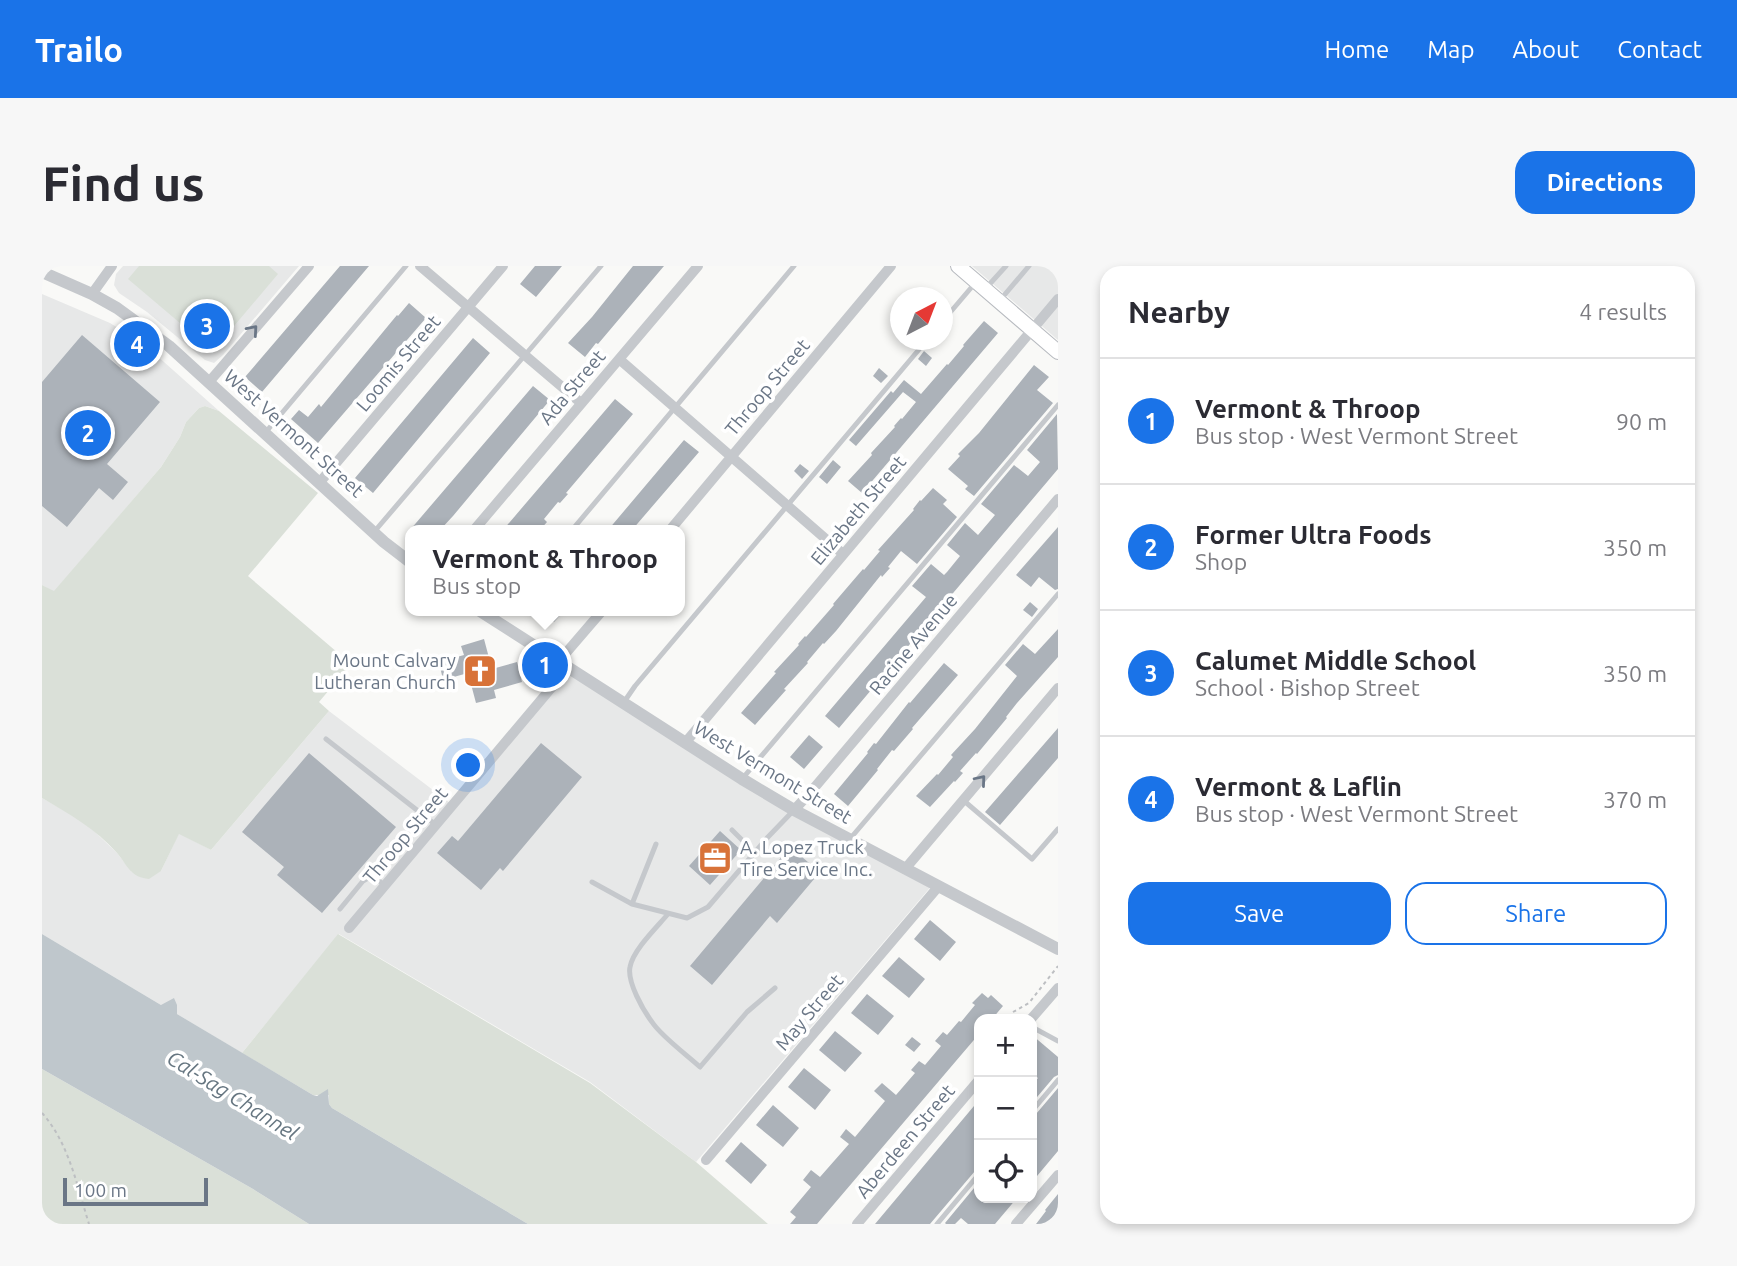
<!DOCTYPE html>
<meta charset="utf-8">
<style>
body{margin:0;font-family:Ubuntu,sans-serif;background:#f7f7f7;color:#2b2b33}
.controls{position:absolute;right:21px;bottom:21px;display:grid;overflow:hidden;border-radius:14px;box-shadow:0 4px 10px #0003}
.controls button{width:63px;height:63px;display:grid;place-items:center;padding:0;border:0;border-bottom:2px solid #e1e1e2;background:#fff;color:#2b2b33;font:35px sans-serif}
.compass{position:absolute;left:848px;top:21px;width:63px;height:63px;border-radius:50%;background:#fff;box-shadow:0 4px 10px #0003;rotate:42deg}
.scale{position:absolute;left:21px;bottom:18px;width:145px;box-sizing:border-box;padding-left:7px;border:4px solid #6a7686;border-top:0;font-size:19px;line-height:24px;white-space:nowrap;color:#6a7686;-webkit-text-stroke:5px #fff;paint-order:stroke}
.you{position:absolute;left:427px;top:500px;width:24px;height:24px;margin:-18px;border:5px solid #fff;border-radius:50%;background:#1a73e8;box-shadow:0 0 0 10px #1a73e833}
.badge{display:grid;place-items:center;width:46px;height:46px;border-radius:50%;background:#1a73e8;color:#fff;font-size:23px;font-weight:700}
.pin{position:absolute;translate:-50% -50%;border:4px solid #fff;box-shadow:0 2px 7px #0006}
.popup{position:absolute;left:363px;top:259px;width:280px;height:91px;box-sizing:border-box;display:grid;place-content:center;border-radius:14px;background:#fff;filter:drop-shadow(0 2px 5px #0005);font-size:23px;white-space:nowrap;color:#7c7c81}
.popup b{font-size:26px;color:#2b2b33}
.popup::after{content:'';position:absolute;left:50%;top:100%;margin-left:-14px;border:14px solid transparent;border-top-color:#fff}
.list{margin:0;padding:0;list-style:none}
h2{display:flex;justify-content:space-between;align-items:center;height:91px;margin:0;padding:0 28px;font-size:30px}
h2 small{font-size:23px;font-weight:400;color:#7c7c81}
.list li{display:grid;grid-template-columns:46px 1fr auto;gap:21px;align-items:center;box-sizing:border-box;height:126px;padding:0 28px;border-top:2px solid #e1e1e2}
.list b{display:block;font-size:26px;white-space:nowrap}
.list p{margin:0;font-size:23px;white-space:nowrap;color:#7c7c81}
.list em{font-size:23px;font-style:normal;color:#7c7c81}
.actions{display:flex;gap:14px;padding:21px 28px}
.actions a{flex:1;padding:16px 0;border:2px solid #1a73e8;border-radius:21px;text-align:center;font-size:24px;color:#1a73e8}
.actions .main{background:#1a73e8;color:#fff}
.icon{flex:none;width:38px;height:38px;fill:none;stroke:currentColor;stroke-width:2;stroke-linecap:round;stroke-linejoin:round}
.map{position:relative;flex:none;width:1016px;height:958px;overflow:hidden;border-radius:21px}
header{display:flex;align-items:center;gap:42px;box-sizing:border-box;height:98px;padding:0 35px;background:#1a73e8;color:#fff}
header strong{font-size:33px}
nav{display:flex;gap:38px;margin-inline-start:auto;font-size:24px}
.intro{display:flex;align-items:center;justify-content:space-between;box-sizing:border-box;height:168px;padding:0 42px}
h1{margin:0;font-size:49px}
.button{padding:18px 32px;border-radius:21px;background:#1a73e8;color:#fff;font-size:24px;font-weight:700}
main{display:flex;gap:42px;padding:0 42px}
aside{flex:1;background:#fff;border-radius:21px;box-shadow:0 4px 10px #0003}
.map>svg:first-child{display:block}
.built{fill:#e7e8e8}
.green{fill:#dae0d8}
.water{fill:#bfc7cc}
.building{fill:#acb2b9}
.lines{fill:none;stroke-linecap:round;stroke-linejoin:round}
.secondary-casing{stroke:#b8bbc0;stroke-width:16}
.path{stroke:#bdbfc2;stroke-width:2;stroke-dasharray:3.5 3.5;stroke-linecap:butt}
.service{stroke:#c5c8cc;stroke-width:5}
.minor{stroke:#c5c8cc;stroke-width:10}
.tertiary{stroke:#c5c8cc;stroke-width:12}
.secondary{stroke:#fff;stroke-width:14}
.oneway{stroke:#6a7686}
.labels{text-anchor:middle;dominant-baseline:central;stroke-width:7;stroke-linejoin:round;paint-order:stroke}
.street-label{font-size:19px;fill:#6a7686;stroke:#fff}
.poi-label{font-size:19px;fill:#6a7686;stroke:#fff;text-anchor:end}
.water-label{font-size:21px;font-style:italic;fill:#667681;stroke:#fff}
</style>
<header>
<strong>Trailo</strong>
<nav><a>Home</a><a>Map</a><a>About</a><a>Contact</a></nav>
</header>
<div class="intro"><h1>Find us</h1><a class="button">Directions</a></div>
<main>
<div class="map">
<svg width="1016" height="958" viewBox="0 0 1016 958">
<rect width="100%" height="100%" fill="#f9f9f7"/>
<path class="built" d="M 81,0 L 257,0 L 181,89 L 172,97 L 163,94 L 105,46 L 77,27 L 72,19 L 74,8 Z
M 930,0 L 1012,0 L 1016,3 L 1016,74 Z
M 0,28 L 68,57 L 89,70 L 104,80 L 177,145 L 163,140 L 157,142 L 144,156 L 138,171 L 119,201 L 12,326 L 0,319 Z
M 530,403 L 698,510 L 892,617 L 654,896 L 548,816 L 297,668 L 200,787 L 135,748 L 135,739 L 119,739 L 0,668 L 0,532 L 37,553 L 52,565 L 75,587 L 90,606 L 119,605 L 137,567 L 169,584 L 287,445 L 412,540 Z"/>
<path class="green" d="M 97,0 L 227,0 L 236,8 L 171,85 L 86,13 Z
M 163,140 L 177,145 L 276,227 L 206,310 L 309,398 L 277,436 L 287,445 L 169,584 L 137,568 L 119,605 L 107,613 C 88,611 86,600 75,587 C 54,563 27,548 0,532 L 0,319 L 12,325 L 119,201 L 138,171 L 144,156 L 157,142 Z
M 296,668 L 548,817 L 654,896 L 726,958 L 486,958 L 290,842 L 287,838 L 287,829 L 271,829 L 200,787 Z
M 0,803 L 211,923 L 267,958 L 0,958 Z"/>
<path class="water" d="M 0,668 L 119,739 L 132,732 L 135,739 L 135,748 L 271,829 L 275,830 L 286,823 L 287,838 L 290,842 L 486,958 L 267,958 L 211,923 L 0,803 Z"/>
<path class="building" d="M 298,0 L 327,0 L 220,126 L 203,111 Z
M 493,0 L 520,0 L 494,31 L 478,18 Z
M 591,0 L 622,0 L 556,78 L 554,77 L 543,91 L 526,77 L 550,51 Z
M 367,37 L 384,52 L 276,177 L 249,153 L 257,144 L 266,151 L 277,138 L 279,141 L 355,49 L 356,50 Z
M 942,55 L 956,67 L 820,227 L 806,215 L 830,189 L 829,187 L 853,161 L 852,160 L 859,152 L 860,153 L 874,136 L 861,126 L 814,180 L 807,174 L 849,125 L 851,127 L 862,114 L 879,128 L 905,98 L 906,99 L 922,80 L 921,79 Z
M 40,69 L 118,136 L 65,198 L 86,216 L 71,234 L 57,222 L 25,261 L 0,240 L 0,116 Z
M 431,72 L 448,87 L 331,227 L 313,212 Z
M 882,85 L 890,92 L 884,100 L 876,93 Z
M 992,99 L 1007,111 L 995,124 L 1011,137 L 932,230 L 923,223 L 926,220 L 906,203 L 918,190 L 916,188 L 937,167 Z
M 837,102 L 846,110 L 839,117 L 831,110 Z
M 491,120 L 508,134 L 411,250 L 398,264 L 368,264 Z
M 573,133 L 591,148 L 524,227 L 526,228 L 518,237 L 516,236 L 502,253 L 505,256 L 498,264 L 461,264 Z
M 1015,148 L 1016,203 L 797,462 L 783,450 L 884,331 L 870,320 L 889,298 L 902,309 L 905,306 L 918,290 L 905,279 L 923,257 L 936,269 L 953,249 L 939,238 L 972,199 L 986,210 L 998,196 L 985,184 Z
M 642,174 L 657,186 L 590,264 L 566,264 Z
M 791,194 L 799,201 L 785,218 L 777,211 Z
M 758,198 L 767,205 L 760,213 L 752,205 Z
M 891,222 L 905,234 L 901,238 L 915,251 L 875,298 L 859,285 L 846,301 L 848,302 L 840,311 L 839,309 L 794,365 L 782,378 L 781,377 L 765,396 L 766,397 L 742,423 L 744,424 L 713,459 L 699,447 L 734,407 L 732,406 L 757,379 L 756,378 L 763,370 L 764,371 L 792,339 L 791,338 L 821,303 L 822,304 L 838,285 L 836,284 L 872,244 L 871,243 L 878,234 L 879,235 Z
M 1016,261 L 1016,323 L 1013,324 L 997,311 L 989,321 L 974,309 Z
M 988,336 L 996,343 L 990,351 L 981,344 Z
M 499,345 L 522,345 L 512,356 Z
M 1016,363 L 1016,391 L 975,437 L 964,451 L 965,452 L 935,488 L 934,487 L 918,505 L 921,507 L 913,516 L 912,515 L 888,541 L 874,530 L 895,508 L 896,509 L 911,491 L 909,489 L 933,463 L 975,410 L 963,399 L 981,378 L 993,388 Z
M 442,373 L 450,403 L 475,396 L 480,416 L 452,424 L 454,432 L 434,437 L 426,407 L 401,414 L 397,396 L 422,389 L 419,380 Z
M 902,397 L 916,409 L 870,462 L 871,463 L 852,485 L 850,484 L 835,503 L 836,504 L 806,540 L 792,528 L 826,487 L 825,486 L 832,477 L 834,478 L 867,436 L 868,437 Z
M 1016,462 L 1016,492 L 958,559 L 943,546 Z
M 767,469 L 781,481 L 762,503 L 748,491 Z
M 499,477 L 540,511 L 461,605 L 458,602 L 439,624 L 395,587 L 410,570 L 416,575 Z
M 267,487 L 354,561 L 280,647 L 235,609 L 242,601 L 200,566 Z
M 678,565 L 699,584 L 668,619 L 647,600 Z
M 748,581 L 778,606 L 735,657 L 728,650 L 670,719 L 648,700 Z
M 888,654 L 914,676 L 898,695 L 872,673 Z
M 857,691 L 883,713 L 867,732 L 840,710 Z
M 940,727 L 946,732 L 949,729 L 961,740 L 950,753 L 937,753 L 937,768 L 775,958 L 748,958 L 754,951 L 748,946 L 769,921 L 761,914 L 769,904 L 778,911 L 807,878 L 798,871 L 804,863 L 813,871 L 843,835 L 832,825 L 840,817 L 854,829 L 873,807 L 869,804 L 877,795 L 883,799 L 899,780 L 893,775 L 901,766 L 905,769 L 917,755 L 919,756 L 933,739 L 930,737 Z
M 825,728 L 852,750 L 836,769 L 809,747 Z
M 793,765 L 820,787 L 803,806 L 777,784 Z
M 990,769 L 1016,791 L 1016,809 L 1012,811 L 990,837 L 990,819 L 996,812 L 990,807 Z
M 870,771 L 879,778 L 872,786 L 863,779 Z
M 762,802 L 789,824 L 773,844 L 746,821 Z
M 1016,822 L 1016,885 L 990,916 L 990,880 L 995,873 L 990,869 L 990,850 L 994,848 Z
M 937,834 L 937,873 L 932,878 L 937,882 L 937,903 L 933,905 L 888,958 L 833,958 Z
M 731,839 L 757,862 L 741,881 L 714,859 Z
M 699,876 L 725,899 L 709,918 L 683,895 Z
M 937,916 L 937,932 L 975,932 L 953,958 L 926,958 L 919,952 L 913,958 L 904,958 L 903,957 Z
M 1016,928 L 1016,958 L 994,958 L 1004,945 L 1003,944 Z"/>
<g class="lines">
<g class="secondary-casing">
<path id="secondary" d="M 916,0 L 1016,86"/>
</g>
<path class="path" d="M 971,746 L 987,737 L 1016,700
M 0,847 C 27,877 35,920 47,958"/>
<path class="service" d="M 1010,0 L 1016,5
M 945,21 L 964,0
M 959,33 L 987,0
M 900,56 L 934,16
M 223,167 L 364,0
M 530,264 L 752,0
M 332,266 L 559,0
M 582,436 L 593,420 L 885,74
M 284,473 L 394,559
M 700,513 L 1016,139
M 921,534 L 990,593 L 1016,563
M 690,564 L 712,586
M 807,574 L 1016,328
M 550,616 L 590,638 L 645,652 L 666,641 L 726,571 L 752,544
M 590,638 L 614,578
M 298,643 L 321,615 L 326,612 L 333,611 L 343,620
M 626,648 C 615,661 591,684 588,701 C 585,716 601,744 610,756 C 619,770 645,789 658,801 L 705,746 L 733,722
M 990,761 L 1016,775
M 990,845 L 1016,814
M 895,958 L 937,908"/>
<path class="minor" d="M 378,0 L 539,137
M 50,28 L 70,0
M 577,93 L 801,288
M 167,116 L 267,0
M 278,216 L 461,0
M 432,264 L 656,0
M 628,264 L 849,0
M 517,395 L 560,345
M 643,477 L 1016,33
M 752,544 L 767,528 L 1016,233
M 863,603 L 1016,422
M 307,662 L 526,402
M 989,753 L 1016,722
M 664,894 L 896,621
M 815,958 L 937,814
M 974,958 L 1016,909"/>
<path class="tertiary" d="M 0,6 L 50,28 L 75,42 L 127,80 L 342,276 L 368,296
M 438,345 L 700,513 L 752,544 L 1016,683"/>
<use href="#secondary" class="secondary"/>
</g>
<defs><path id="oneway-chevron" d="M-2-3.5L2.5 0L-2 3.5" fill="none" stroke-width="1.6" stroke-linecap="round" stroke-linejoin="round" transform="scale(1.75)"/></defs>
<g class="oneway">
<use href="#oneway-chevron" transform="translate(211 64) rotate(-49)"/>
<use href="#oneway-chevron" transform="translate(939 514) rotate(-50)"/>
</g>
<defs>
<g id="church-square" transform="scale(1.75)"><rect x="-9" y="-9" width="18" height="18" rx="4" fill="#d87238" stroke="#fff"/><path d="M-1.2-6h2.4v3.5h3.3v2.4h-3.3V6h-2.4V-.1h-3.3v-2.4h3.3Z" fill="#fff"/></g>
<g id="office-square" transform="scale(1.75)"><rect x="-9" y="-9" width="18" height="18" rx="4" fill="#d87238" stroke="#fff"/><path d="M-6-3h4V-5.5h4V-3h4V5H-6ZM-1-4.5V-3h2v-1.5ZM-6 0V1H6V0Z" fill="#fff"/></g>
</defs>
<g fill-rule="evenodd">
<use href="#church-square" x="438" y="405"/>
<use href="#office-square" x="673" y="592"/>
</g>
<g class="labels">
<g class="street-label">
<text transform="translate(356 97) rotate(-50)">Loomis Street</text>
<text transform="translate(530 121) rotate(-50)">Ada Street</text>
<text transform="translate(725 121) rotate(-50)">Throop Street</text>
<text transform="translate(252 167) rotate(42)">West Vermont Street</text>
<text transform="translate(816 244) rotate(-50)">Elizabeth Street</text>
<text transform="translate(871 378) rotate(-50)">Racine Avenue</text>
<text transform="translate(731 506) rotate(31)">West Vermont Street</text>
<text transform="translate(363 569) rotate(-50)">Throop Street</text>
<text transform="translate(767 746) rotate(-50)">May Street</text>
<text transform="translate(863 875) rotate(-50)">Aberdeen Street</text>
</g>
<g class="poi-label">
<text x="414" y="394">Mount Calvary<tspan x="414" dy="22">Lutheran Church</tspan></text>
<text x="698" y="581" text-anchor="start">A. Lopez Truck<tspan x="698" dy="22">Tire Service Inc.</tspan></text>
</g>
<g class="water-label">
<text transform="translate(191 829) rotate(32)">Cal-Sag Channel</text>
</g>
</g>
</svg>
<div class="controls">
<button>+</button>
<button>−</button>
<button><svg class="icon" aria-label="locate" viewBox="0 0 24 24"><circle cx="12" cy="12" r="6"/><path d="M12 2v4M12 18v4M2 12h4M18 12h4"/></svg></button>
</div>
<svg class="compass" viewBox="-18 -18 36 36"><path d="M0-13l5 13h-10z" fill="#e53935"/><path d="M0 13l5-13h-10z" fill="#7c7c81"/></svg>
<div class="scale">100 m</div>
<div class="you"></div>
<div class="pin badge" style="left:503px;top:399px">1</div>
<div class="popup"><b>Vermont &amp; Throop</b>Bus stop</div>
<div class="pin badge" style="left:46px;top:167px">2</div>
<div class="pin badge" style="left:165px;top:60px">3</div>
<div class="pin badge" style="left:95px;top:78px">4</div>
</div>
<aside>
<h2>Nearby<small>4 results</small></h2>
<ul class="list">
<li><span class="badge">1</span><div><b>Vermont &amp; Throop</b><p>Bus stop · West Vermont Street</p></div><em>90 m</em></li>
<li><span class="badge">2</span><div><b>Former Ultra Foods</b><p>Shop</p></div><em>350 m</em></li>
<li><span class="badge">3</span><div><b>Calumet Middle School</b><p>School · Bishop Street</p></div><em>350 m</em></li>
<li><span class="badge">4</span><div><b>Vermont &amp; Laflin</b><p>Bus stop · West Vermont Street</p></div><em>370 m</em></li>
</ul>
<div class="actions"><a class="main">Save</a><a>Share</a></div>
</aside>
</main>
